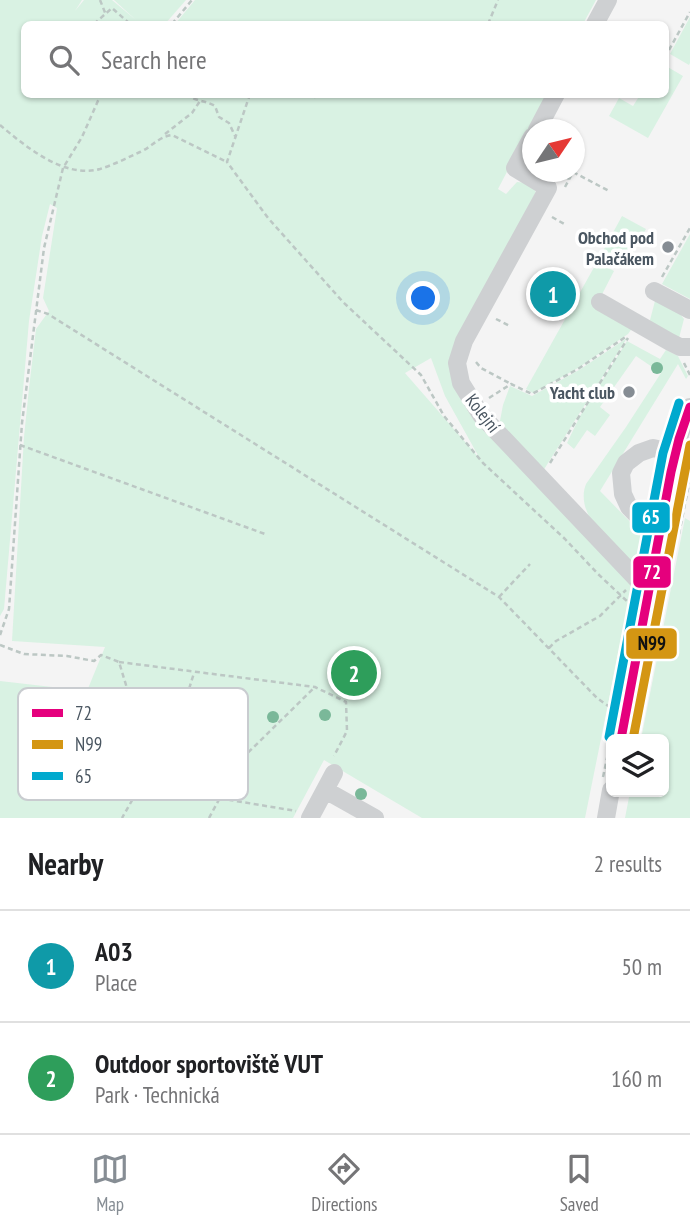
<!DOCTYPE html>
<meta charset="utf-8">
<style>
body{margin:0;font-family:"PT Sans Narrow",sans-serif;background:#f6f6f6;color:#202124}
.controls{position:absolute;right:21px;bottom:21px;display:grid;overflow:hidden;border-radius:10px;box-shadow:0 2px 5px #0004}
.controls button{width:63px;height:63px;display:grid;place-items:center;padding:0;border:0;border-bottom:2px solid #e0e0e0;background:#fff;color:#202124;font:35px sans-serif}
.compass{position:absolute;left:522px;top:119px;width:63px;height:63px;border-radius:50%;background:#fff;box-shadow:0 2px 5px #0004;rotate:55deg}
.you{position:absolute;left:424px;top:299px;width:24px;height:24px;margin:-18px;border:5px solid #fff;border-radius:50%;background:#1a73e8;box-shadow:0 0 0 10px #1a73e833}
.badge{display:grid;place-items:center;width:46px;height:46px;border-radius:50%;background:#868d94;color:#fff;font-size:23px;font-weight:700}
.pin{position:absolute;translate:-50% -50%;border:4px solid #fff;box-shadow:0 2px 7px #0006}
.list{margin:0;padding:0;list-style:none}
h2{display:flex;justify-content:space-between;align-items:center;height:91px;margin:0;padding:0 28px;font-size:30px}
h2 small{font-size:23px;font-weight:400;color:#757577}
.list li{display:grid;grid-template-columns:46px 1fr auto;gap:21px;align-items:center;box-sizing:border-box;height:112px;padding:0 28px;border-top:2px solid #e0e0e0}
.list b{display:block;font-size:26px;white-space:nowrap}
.list p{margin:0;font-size:23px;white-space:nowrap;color:#757577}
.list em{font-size:23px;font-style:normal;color:#757577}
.icon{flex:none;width:38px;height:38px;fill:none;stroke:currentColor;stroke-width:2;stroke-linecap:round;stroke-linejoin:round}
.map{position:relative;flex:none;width:690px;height:818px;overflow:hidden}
.search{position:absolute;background:#fff;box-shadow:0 2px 5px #0004;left:21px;right:21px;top:21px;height:77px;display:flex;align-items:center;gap:18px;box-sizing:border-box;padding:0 24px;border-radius:10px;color:#757577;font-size:26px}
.sheet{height:315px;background:#fff}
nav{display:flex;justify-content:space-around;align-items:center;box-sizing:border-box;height:98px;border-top:2px solid #e0e0e0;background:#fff;font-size:19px;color:#757577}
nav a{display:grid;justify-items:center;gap:4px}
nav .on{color:#868d94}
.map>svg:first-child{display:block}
.green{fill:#d9f2e3;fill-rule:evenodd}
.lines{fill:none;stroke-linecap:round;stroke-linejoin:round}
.path{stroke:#bcc7c4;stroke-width:2.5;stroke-dasharray:5 3.5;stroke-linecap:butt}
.minor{stroke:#ced0d2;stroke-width:18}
.path-bridge{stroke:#bcc7c4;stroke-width:2.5;stroke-dasharray:5 3.5;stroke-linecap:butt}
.bus-1-casing{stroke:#fff;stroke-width:14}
.bus-2-casing{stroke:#fff;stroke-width:14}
.bus-3-casing{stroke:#fff;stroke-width:14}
.bus-1{stroke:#e5007d;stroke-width:9}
.bus-2{stroke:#d49613;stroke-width:9}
.bus-3{stroke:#00a9ce;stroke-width:9}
.tree{fill:#7ab899}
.poi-dot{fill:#868d94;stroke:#fff;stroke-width:2.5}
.labels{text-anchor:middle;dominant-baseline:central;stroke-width:7;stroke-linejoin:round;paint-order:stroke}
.poi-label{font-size:18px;font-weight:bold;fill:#4a5661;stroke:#fff;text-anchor:end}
.street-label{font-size:18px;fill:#4a5661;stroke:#fff}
.key{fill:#fff;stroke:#c9ccd0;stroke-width:2}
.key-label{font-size:19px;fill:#4a5661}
.line-badge{stroke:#fff;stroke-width:2.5}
.badge-label{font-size:19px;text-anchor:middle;font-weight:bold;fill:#fff}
.pale-badge-label{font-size:19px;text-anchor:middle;font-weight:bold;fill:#111}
</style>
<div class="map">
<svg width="690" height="818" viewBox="0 0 690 818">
<rect width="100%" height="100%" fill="#f4f4f4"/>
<path class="green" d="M 0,0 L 82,0 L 75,11 L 84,0 L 112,0 L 136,20 L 114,0 L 186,0 L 165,24 L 24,24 L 24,94 L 547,95 L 498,189 L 506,194 L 517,182 C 525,182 531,185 536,192 L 459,337 L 455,386 L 632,585 L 585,818 L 422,818 L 324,760 L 293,818 L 0,818 L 0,681 L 87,691 L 105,647 L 12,641 L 24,437 L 29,388 L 36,329 L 49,311 L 43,298 L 57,208 L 50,204 L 42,236 L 29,321 L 4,609 L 0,616 ZM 431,358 L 445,396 L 480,459 L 405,373 Z
M 195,0 L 596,0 L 583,24 L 175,24 Z
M 690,17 L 690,63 L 689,65 L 670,54 Z
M 666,66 L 683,76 L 648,138 L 609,116 L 619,98 L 633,106 L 640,95 L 666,94 Z
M 622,216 L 646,229 L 626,265 L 603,251 Z
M 690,234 L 690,299 L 662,284 Z
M 597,262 L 614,271 L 596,306 L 633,327 L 628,334 L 578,368 L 533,393 L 526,389 Z
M 655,301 L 680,314 L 684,319 L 679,338 L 653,328 L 650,320 Z
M 627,338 L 543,471 L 499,426 L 503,405 L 510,386 L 532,396 L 579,370 Z
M 627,341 L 660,359 L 666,350 L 678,356 L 688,376 L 686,379 L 678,364 L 600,491 L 646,538 L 639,571 C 618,551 573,517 586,484 L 626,427 L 661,373 L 636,356 L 600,407 L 610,415 L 595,436 L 587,430 L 574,449 L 567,443 L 580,416 Z
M 685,518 L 690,521 L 690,818 L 625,818 L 630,792 L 664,792 L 664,739 L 641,739 Z
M 668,542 L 674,547 L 634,739 L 628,739 Z"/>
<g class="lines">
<path class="path" d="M 100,0 L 106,15
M 94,24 L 112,8 L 130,24
M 172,24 L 192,0
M 488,24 L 498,0
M 669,50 L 690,12
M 186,94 C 196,102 205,100 215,106 L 219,117 L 229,123 L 235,136
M 250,94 L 227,162 L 268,218 L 343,302 L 421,375 L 444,416 L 483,463 L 565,539 L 598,574 L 630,604
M 306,94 L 315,97 L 321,94
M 0,125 C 25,146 64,179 100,169 C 113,165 127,158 140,152 C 152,147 158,137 172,135 L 227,162
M 165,134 L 192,113 L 200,101
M 557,173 L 569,179
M 565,187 L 573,172 L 609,191
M 552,217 L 566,225
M 662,277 L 690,228
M 36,310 L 48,314 L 499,597 L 597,698 L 611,708
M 496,319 L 510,326
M 476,362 L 481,368 L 511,384
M 684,363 L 690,375
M 489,398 L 511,384 L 532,394 L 578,369 L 627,336
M 20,445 L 265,534
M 550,463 L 628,338
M 679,534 L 690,479
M 499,597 L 530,564
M 0,635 L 9,609 L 22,423 L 44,248 L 63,168 L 82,137 L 101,94
M 0,645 L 24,654 L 67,656 L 94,661 L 101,655 L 119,662 L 151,767 L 122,818
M 549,648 L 556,641 L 600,616 L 626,590
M 119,662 L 315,687 L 346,702 L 347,731 L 334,756
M 137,720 L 176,731 L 194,673
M 175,735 L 215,785 L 315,687
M 152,766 L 175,734
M 603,777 L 609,749
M 222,794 L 230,800 L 296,811
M 209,818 L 222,794 L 215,785"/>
<path class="minor" d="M 595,24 L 608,0
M 537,130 L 556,94
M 532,137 L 515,168 L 548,188 L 464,341 L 457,363 L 461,383 L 481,415 L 650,593
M 654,291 L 690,310
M 600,302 L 670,342 L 680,347 L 690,347
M 660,539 L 629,507 L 623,494 L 621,473 L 626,463 L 639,453 L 653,448 L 676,453
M 621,739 C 633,672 649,606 660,538 C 668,495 672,448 690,407
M 325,790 L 375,818
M 310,818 L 334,773
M 606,818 L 611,790"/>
<path class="path-bridge" d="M 131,768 L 159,783"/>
<g class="bus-1-casing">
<path id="bus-1" d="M 621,739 L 671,472 L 679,439 L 690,407"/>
</g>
<g class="bus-2-casing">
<path id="bus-2" d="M 633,739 L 690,445"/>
</g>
<g class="bus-3-casing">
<path id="bus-3" d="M 609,737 L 663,453 L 679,403"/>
</g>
<use href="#bus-1" class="bus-1"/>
<use href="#bus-2" class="bus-2"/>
<use href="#bus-3" class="bus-3"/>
</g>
<g class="tree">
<circle cx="657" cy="368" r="6"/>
<circle cx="325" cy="715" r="6"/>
<circle cx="273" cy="717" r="6"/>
<circle cx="361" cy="794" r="6"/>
</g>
<g class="poi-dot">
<circle cx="668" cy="247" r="7"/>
<circle cx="629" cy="392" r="7"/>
</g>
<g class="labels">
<g class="poi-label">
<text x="654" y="237">Obchod pod<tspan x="654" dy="21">Palačákem</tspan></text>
<text x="615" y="392">Yacht club</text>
</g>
<g class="street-label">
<text transform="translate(483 413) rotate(52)">Kolejní</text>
</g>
</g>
<rect x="18" y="688" width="230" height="112" rx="10" class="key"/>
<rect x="32" y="709" width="31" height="8" fill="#e5007d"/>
<rect x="32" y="740" width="31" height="9" fill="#d49613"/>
<rect x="32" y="772" width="31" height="8" fill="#00a9ce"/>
<g class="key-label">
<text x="75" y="720">72</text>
<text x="75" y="751">N99</text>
<text x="75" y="783">65</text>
</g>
<g class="line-badge">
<rect x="631" y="501" width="40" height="33" rx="7" fill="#00a9ce"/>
<rect x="632" y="555" width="40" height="34" rx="7" fill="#e5007d"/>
<rect x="625" y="627" width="53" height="33" rx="7" fill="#d49613"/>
</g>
<g class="badge-label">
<text x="651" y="524">65</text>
<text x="652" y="579">72</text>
</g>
<g class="pale-badge-label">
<text x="652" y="650">N99</text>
</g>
</svg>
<div class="controls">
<button><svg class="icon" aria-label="layers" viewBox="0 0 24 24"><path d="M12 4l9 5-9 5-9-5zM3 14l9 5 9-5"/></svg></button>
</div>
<svg class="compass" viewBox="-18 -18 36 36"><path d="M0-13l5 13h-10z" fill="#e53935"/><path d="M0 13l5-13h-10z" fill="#757577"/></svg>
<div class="you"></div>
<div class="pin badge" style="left:553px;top:294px;background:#0f9aa8">1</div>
<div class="pin badge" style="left:354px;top:673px;background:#2e9e5b">2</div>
<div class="search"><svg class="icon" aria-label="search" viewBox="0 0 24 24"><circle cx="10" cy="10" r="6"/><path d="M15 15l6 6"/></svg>Search here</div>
</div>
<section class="sheet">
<h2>Nearby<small>2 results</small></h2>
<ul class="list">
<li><span class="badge" style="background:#0f9aa8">1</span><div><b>A03</b><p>Place</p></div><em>50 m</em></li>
<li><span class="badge" style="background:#2e9e5b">2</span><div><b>Outdoor sportoviště VUT</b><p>Park · Technická</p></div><em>160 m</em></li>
</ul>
</section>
<nav>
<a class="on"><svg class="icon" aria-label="map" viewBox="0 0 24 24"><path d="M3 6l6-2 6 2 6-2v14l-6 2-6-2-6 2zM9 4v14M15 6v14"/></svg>Map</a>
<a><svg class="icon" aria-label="directions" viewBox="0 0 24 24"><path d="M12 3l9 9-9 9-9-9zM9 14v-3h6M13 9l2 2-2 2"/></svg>Directions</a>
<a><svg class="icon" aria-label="saved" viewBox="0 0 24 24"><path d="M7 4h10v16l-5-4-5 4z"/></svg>Saved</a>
</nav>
